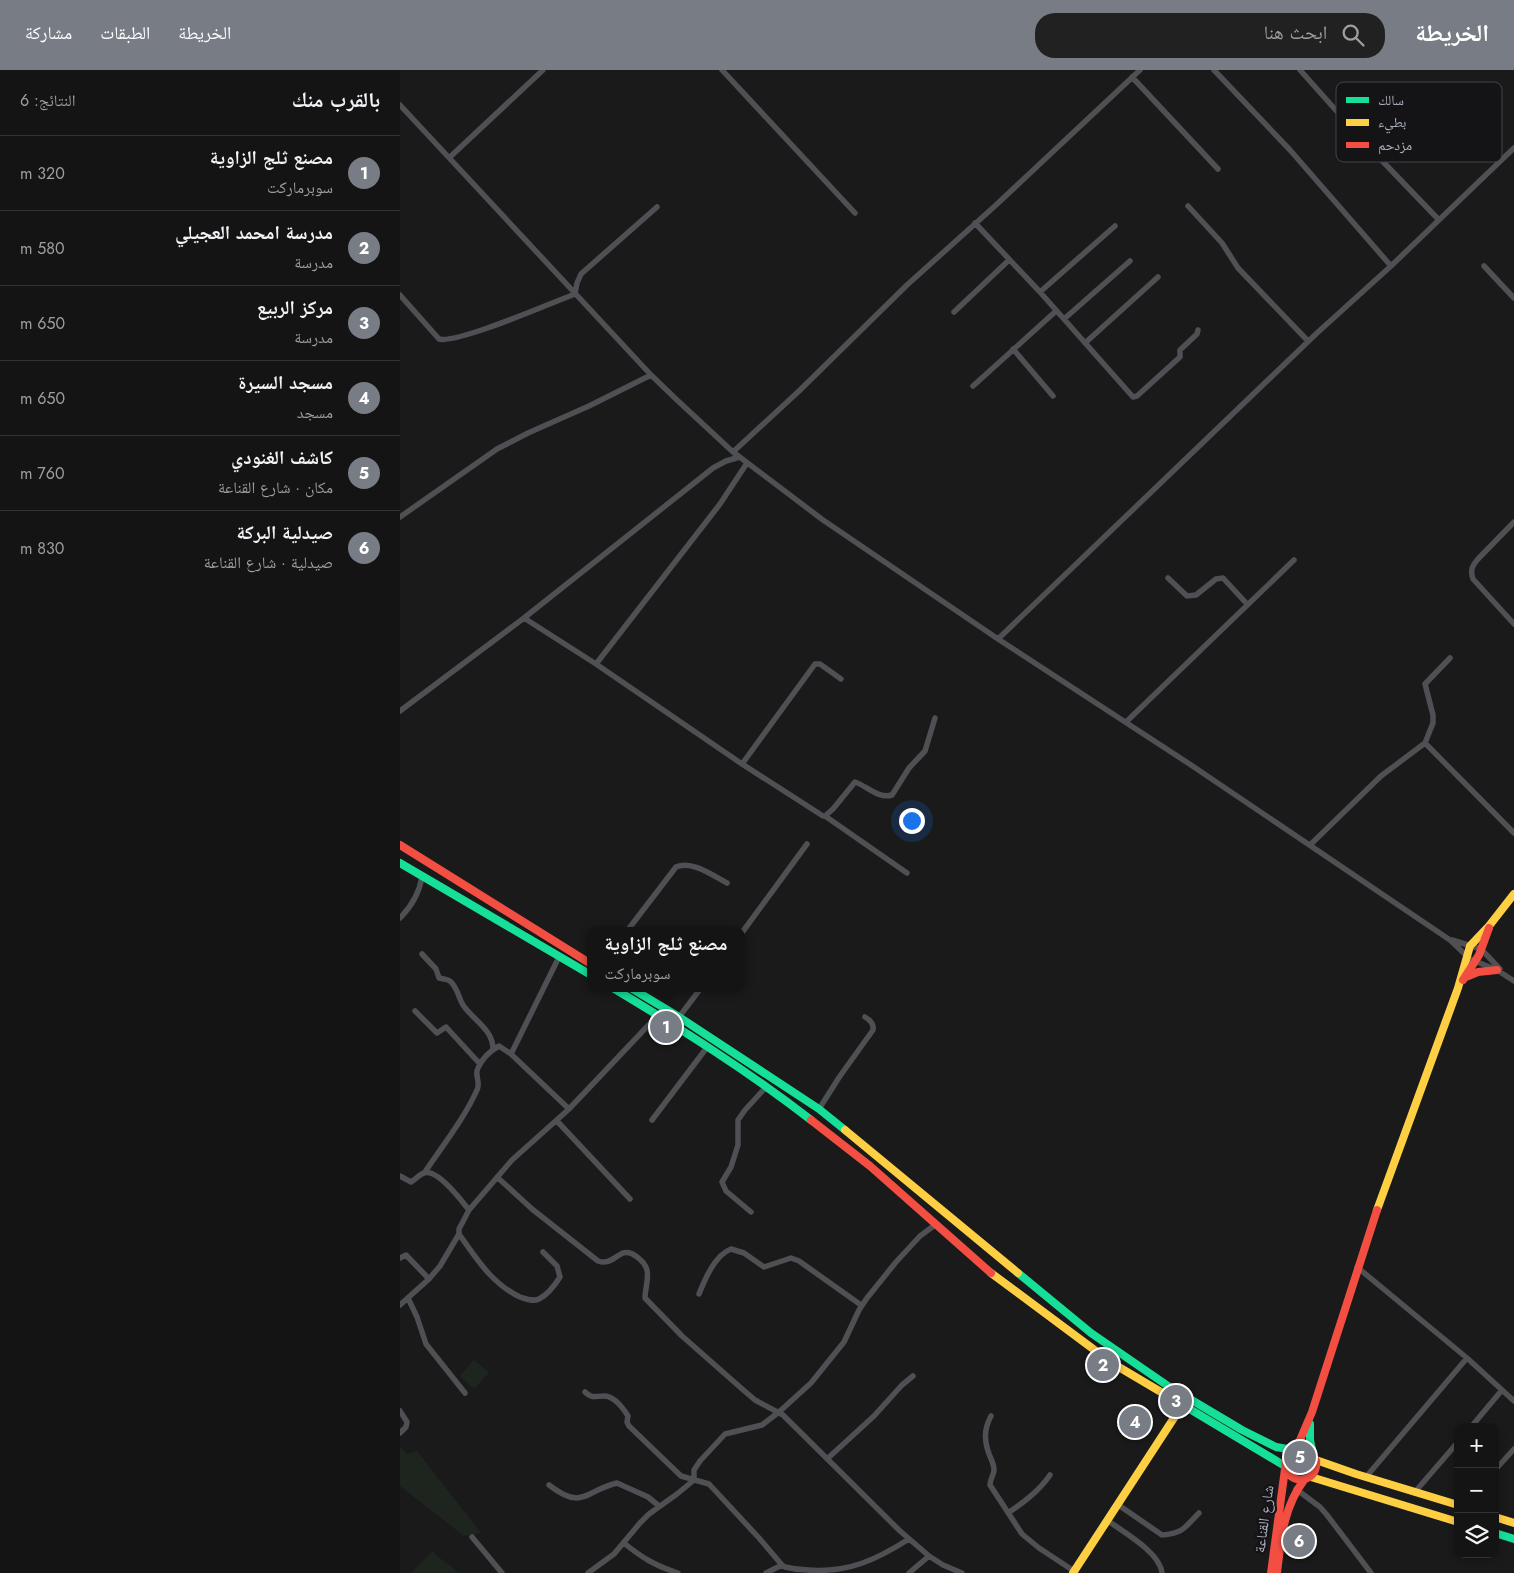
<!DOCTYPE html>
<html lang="ar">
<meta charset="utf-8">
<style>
body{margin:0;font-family:Jost,"Noto Naskh Arabic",sans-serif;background:#212122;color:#f1f3f6;direction:rtl}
.controls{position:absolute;right:15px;bottom:15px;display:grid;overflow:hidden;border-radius:10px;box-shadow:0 2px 8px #0003}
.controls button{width:45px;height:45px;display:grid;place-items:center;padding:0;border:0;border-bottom:1px solid #333334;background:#141414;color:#f1f3f6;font:25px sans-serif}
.you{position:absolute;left:511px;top:750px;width:18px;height:18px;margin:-12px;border:4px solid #fff;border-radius:50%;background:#1a73e8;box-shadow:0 0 0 8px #1a73e833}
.badge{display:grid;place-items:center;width:32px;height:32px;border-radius:50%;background:#787c84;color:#fff;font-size:16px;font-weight:700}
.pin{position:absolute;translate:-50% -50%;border:2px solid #fff;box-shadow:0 1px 5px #0006}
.popup{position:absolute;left:187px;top:857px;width:158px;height:65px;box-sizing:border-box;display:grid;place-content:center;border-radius:10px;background:#141414;filter:drop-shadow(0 1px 4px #0005);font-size:16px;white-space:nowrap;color:#9d9ea0}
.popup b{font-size:19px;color:#f1f3f6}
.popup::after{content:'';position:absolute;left:50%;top:100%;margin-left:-10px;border:10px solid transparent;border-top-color:#141414}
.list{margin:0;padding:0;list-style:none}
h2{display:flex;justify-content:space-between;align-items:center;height:65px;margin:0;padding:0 20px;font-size:21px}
h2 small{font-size:16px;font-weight:400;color:#9d9ea0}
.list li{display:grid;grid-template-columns:32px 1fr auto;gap:15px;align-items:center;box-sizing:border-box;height:75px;padding:0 20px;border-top:1px solid #333334}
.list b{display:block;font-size:19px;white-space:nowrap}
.list p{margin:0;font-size:16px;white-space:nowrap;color:#9d9ea0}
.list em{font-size:16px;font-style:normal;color:#9d9ea0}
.icon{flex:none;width:28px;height:28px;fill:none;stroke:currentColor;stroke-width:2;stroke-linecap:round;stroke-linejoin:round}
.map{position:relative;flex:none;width:1114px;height:1503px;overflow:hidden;direction:ltr}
header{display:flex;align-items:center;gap:30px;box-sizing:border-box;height:70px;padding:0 25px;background:#787c84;color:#fff}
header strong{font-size:24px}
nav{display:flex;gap:28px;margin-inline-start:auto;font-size:18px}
.search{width:350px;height:45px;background:#212122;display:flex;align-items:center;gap:12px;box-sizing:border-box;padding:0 18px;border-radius:20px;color:#9d9ea0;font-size:19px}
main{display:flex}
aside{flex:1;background:#141414}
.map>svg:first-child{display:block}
.green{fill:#1e251f}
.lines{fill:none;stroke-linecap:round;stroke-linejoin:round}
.street{stroke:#4e5054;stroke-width:5.5}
.fast{stroke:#16e098;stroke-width:8}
.slow{stroke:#ffcf43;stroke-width:8}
.jam{stroke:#f24e42;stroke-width:8}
.labels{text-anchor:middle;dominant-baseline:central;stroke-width:4.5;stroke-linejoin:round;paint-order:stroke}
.street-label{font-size:15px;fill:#abb0bc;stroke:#141417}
.key{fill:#141417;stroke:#414349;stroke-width:1}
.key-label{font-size:14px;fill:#abb0bc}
</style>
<header>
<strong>الخريطة</strong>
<div class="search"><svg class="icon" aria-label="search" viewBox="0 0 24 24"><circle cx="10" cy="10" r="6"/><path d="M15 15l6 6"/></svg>ابحث هنا</div>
<nav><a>الخريطة</a><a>الطبقات</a><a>مشاركة</a></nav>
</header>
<main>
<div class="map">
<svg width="1114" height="1503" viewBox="0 0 1114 1503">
<rect width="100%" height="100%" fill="#1a1a1b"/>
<path class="green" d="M 74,1290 L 89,1302 L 74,1319 L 60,1306 Z
M 0,1377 L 7,1384 L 17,1381 L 81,1463 L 64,1466 L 0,1416 Z
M 33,1481 C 40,1491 50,1493 58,1503 L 11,1503 Z"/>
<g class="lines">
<path class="street" d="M 322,0 L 455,143
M 900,0 L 966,74 L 1039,150
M 732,7 L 818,99
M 0,35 L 251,305 L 277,330 L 333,382 L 423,450 L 598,569 L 788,693 L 1050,870 L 1070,889 L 1097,900 L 1114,911
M 50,87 L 143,0
M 788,136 L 822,173 L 838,198 L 908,271
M 575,153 L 640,222 L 733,327 L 737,326 L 780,287 L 780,280 L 797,264 L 798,260
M 991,196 L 1114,78
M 1084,196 L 1114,228
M 640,222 L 715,156
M 0,225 L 39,269 C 57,274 151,233 175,224 L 177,213 L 181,204 L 257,137
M 554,242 L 609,190
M 664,249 L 730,191
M 685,273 L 758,207
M 613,279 L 653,326
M 573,316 L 656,241
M 333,382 L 399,321 L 507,215 L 596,135 L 740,0
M 0,447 L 97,379 L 128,363 L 189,336 L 251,305
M 1114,452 L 1078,489 C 1072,496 1070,500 1073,509 L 1114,554
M 768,508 L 787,526 L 796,525 L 816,509 L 823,508 L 847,534
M 124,548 L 196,594 L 342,694 L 423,746 L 425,746 L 433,739 L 455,712 C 467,716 478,729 492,725 L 509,698 L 525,681 L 535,648
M 598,569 L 917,263 L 991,196 L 890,80 L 814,0
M 196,594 L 320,434 L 347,393
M 0,641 L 124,548 L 313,398 L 326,391 L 340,387
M 726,652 L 894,490
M 1025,673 L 1033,653 L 1033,645 L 1025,614 L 1050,588
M 342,694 L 415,594 L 420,594 L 441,609
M 425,746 L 507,803
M 910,775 L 981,706 L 1025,673 L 1114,763
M 0,848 C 12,836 19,824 22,807
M 227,861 L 276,797 C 292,790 312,805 327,813
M 341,864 L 407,774
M 1052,870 L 1081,879 L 1100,899
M 22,884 L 36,899 L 39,908 C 43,909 47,909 50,911 C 58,918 58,927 63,935 C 73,950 93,959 93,979
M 159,887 L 111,984 L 169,1039
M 15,941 L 37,963 L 46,957 L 80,994
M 279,947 L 301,918
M 419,1039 L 440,1006 L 473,960 C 474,954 470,950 465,947
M 252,1050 L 308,976
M 157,1051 L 230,1129
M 25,1102 C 43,1075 64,1049 77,1020 C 81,1012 74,1005 78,998 C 82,989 90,981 99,976 L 111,984
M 0,1106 L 11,1112 C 15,1110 20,1104 24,1103 C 37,1098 62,1131 69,1140
M 97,1107 L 132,1139 L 198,1191 C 209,1195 214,1187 223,1183 C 232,1180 245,1192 247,1200 C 249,1209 245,1219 245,1228 L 282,1266 L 341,1318 L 355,1330 L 383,1345 L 500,1461 L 529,1486 L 543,1495 L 562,1503
M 351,1142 L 326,1121 L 322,1112 L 331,1097 L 338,1075 L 338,1050 L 345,1040 L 367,1016
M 59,1164 C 76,1188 92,1214 120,1227 C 126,1229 133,1232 139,1229 C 147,1225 155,1215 160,1207 L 157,1196 L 143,1182
M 0,1188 L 6,1185 L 29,1209
M 957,1197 L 1067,1288 L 966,1407
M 299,1224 C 305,1209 315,1185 331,1179 L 344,1183 L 364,1197 L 391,1188 L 399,1191 L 461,1235
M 8,1228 L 17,1247 L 26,1274 L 65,1323
M 0,1235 L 29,1209 L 40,1196 L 59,1164 L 59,1159 L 69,1140 L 112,1090 L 169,1039 L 258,945
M 1067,1288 L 1114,1331
M 185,1322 C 192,1329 195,1326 204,1326 C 214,1326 223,1338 228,1346 L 227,1352 L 229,1356 L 281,1406 L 309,1414 L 359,1468 L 382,1495 L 385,1497 C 393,1499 400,1500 408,1500 C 448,1503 476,1490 509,1469
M 0,1341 L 7,1352 L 6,1357 L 0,1363
M 591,1346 C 584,1359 584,1370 589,1384 C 591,1389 594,1394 594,1400 C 594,1405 590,1409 590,1415 L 622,1464 L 639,1478 L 674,1501
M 1071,1357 L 1102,1320
M 427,1389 L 474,1346 L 502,1315 L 513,1306
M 1095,1400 L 1114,1379
M 149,1415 C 183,1441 184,1421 217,1413 L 248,1427 L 259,1436
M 896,1419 L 920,1437 L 927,1445 L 971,1503
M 1014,1423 L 1058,1372
M 717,1434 L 762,1465 C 784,1463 784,1458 799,1443
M 608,1443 C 624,1432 639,1421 650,1405
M 707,1450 C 723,1462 760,1482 762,1503
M 72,1467 L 102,1503
M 224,1473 C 242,1488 256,1496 278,1503
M 188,1503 L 214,1484 L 240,1453 L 249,1444 L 277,1424 L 294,1410 L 294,1400 L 300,1391 L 325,1364 L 362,1355 L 379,1342 L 411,1313 L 444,1272 L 459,1240 L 467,1228 L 496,1192 L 520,1166 L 535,1155
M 366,1503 L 382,1495
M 509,1503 L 529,1486"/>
<path class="fast" d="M 0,793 L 191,905
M 213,918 C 281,959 348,1001 411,1050
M 231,918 L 279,947 L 419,1039 L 445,1060
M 618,1203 L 691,1263 L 768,1316 L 842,1360 L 876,1377 L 893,1380
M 788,1338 L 885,1396
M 910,1354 L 910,1370 L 913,1384
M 1095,1463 L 1114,1469"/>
<path class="slow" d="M 445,1060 L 618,1203
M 977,1140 L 1058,918 L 1070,876 L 1089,856 L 1114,824
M 591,1203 L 712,1293 L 788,1338
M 916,1390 L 956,1404 L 1058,1435
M 911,1407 L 1058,1452
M 1095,1447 L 1114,1453
M 673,1503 L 785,1331"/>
<path class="jam" d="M 0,775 L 191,894
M 1066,907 L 1078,902 L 1097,900
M 1063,910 L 1079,885 L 1089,858
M 411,1050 L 470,1096 L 591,1203
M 896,1379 L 909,1382 L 916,1391 C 919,1416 881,1416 886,1389 L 897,1377 L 912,1342 L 977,1140
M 871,1503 L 885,1399
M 877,1503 C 881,1470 883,1438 904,1410"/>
</g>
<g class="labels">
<g class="street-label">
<text transform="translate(864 1449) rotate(-82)">شارع القناعة</text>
</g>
</g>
<rect x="936" y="12" width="166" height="80" rx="8" class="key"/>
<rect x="946" y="27" width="23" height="6" fill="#16e098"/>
<rect x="946" y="49" width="23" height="7" fill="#ffcf43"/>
<rect x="946" y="72" width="23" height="6" fill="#f24e42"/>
<g class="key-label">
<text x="978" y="35">سالك</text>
<text x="978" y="57">بطيء</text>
<text x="978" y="80">مزدحم</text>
</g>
</svg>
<div class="controls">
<button>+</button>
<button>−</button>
<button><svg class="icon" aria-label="layers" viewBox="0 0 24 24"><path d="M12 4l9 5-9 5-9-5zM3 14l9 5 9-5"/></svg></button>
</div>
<div class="you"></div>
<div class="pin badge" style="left:266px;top:957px">1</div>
<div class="popup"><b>مصنع ثلج الزاوية</b>سوبرماركت</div>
<div class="pin badge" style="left:703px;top:1295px">2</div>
<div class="pin badge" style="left:776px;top:1331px">3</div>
<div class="pin badge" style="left:735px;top:1352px">4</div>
<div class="pin badge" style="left:900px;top:1387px">5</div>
<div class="pin badge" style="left:899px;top:1471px">6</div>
</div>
<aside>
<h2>بالقرب منك<small>النتائج: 6</small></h2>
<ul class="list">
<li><span class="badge">1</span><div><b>مصنع ثلج الزاوية</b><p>سوبرماركت</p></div><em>320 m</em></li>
<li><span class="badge">2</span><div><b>مدرسة امحمد العجيلي</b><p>مدرسة</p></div><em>580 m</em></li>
<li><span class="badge">3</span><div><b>مركز الربيع</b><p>مدرسة</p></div><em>650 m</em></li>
<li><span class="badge">4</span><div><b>مسجد السيرة</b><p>مسجد</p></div><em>650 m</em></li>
<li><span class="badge">5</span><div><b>كاشف الغنودي</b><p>مكان · شارع القناعة</p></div><em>760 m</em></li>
<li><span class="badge">6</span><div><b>صيدلية البركة</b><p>صيدلية · شارع القناعة</p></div><em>830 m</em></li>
</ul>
</aside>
</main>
